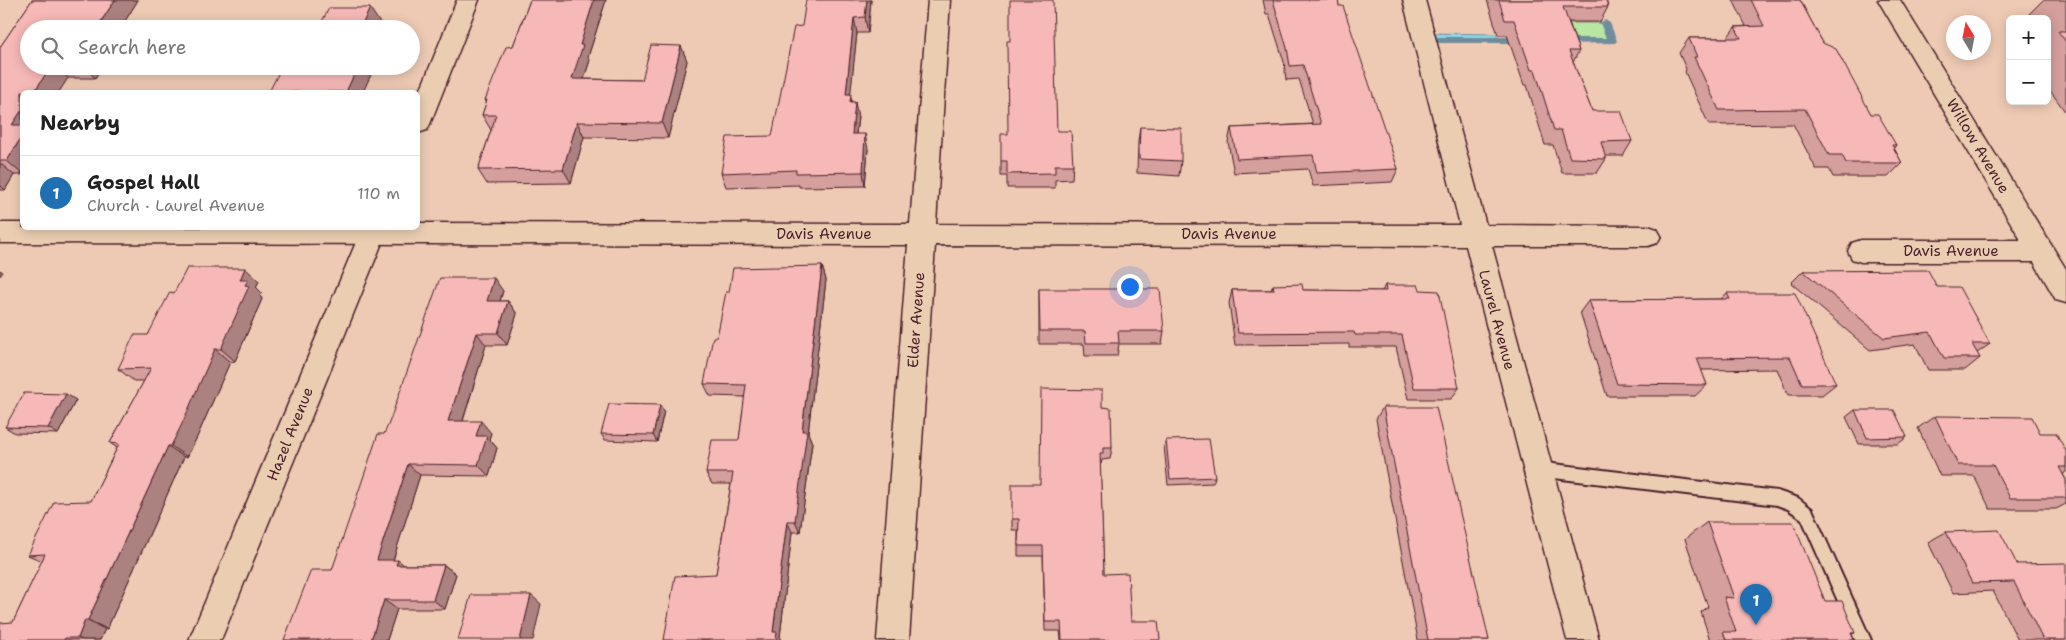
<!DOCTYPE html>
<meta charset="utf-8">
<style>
body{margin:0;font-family:"Shantell Sans",sans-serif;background:#f2f2f2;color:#222}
.controls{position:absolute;right:15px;top:15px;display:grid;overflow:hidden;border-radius:8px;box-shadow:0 2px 12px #0003}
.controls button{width:45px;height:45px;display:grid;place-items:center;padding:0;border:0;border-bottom:1px solid #e0e0e0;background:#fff;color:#222;font:25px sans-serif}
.compass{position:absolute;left:1946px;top:15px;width:45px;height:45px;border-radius:50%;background:#fff;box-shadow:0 2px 12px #0003;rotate:350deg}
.you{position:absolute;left:1129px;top:286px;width:18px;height:18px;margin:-12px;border:4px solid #fff;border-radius:50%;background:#1a73e8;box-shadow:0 0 0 8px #1a73e833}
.badge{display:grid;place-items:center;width:32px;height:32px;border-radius:50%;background:#1f6fb2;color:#fff;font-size:16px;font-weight:700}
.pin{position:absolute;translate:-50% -41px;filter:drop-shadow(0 1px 2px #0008)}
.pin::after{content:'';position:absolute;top:26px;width:18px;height:15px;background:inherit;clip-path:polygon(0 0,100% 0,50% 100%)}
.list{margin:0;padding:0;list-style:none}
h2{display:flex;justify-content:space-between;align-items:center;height:65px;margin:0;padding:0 20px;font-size:21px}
h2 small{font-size:16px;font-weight:400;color:#767676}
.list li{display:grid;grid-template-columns:32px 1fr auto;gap:15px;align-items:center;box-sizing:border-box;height:75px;padding:0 20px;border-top:1px solid #e0e0e0}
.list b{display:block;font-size:19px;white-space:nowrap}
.list p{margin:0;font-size:16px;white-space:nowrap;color:#767676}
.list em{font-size:16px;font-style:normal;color:#767676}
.icon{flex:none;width:28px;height:28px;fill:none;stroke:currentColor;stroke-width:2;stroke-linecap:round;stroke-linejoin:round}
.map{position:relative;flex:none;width:2066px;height:640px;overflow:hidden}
.search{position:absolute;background:#fff;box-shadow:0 2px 12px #0003;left:20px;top:20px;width:400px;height:55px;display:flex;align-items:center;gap:12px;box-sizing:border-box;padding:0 18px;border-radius:28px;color:#767676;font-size:19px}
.panel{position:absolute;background:#fff;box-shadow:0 2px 12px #0003;left:20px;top:90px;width:400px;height:140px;border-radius:8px}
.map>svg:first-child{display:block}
.green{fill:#b9e6a3;stroke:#828267}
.water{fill:#8ad7e9;stroke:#708d9d}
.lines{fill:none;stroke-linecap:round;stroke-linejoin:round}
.stream{fill:#708d9d;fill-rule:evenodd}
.service-casing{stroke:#4a1f2b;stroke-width:4}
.minor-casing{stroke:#4a1f2b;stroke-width:3}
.tertiary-casing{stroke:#4a1f2b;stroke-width:3}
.service{fill:#ebceb2;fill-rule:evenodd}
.minor{fill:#ebceb2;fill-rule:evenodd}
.tertiary{fill:#ebceb2;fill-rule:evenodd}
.wall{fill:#d49f9d;stroke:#4a1f2b}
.shaded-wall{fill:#ac8280;stroke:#4a1f2b}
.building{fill:#f6b9b7;stroke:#4a1f2b}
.labels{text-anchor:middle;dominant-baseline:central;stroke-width:4.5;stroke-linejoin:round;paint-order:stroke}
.street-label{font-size:15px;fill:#4a1f2b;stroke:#ebceb2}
</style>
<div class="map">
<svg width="2066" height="640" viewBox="0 0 2066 640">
<rect width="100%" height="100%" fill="#eecab4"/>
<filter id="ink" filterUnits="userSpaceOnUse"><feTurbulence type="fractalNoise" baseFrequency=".02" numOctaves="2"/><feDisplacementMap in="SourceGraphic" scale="10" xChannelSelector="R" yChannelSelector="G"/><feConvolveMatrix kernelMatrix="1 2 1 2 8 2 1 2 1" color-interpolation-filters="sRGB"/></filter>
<g filter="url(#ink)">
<path class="green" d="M 1546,23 L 1602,23 L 1609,39 L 1551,38 Z"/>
<path class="water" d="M 1424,33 L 1496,34 L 1498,39 L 1425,38 Z"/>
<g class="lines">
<path class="stream" d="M 1605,20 L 1610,23 L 1617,41 L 1615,43 L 1561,44 L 1556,41 L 1561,38 L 1606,38 L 1600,23 Z
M 1426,37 L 1525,37 L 1530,40 L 1525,43 L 1426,43 L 1421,40 Z"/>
<g class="service-casing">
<path id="service" d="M 1537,462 L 1777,491 L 1798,498 L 1812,509 L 1871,640 L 1855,640 L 1802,519 L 1788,509 L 1777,505 L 1537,476 L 1532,474 L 1530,469 L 1532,464 Z"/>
</g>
<g class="minor-casing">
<path id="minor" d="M 928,0 L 950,0 L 936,224 L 1460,225 L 1403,0 L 1425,0 L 1486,225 L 1648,226 L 1657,229 L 1661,236 L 1657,243 L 1648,246 L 1492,246 L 1599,640 L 1567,640 L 1466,246 L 935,245 L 909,640 L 877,640 L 908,245 L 0,243 L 0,223 L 22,223 L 22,228 L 418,228 L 418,223 L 910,224 Z
M 1878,0 L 1900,0 L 2066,269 L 2066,303 L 2056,300 L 2034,262 L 1861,262 L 1852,259 L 1848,251 L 1852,243 L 1861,240 L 2021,240 Z"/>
</g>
<g class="tertiary-casing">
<path id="tertiary" d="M 457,0 L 479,0 L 430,124 L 427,130 L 418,133 L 418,96 Z
M 362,228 L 388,228 L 221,640 L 189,640 Z"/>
</g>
<use href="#service" class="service"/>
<use href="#minor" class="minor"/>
<use href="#tertiary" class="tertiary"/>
</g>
<path class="wall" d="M 32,0 L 138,0 L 120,29 L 29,66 L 102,66 L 95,78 L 68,78 L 22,92 L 22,175 L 14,175 L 5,190 L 0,190 L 0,47 Z
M 530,0 L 606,0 L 588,57 L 590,60 L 584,79 L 642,80 L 681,46 L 687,61 L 668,138 L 584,137 L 571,183 L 487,184 L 478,170 L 491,130 L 482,115 L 486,103 L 485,100 L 513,46 Z
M 871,0 L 868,33 L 857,33 L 850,94 L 852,102 L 858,117 L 856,134 L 868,149 L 865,186 L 799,187 L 799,185 L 726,187 L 721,173 L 772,136 L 802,26 Z
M 1263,0 L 1338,0 L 1339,6 L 1398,169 L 1392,182 L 1313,186 L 1308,169 L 1234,173 L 1228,142 L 1231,128 L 1313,124 L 1299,79 L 1286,80 L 1284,62 L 1269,14 L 1266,14 Z
M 1487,0 L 1606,0 L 1608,7 L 1600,22 L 1569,22 L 1579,51 L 1573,62 L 1592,111 L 1632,141 L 1623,156 L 1606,156 L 1606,159 L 1597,173 L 1562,173 L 1553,145 L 1545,145 L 1527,85 L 1524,85 L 1507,35 L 1498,35 Z
M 1733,0 L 1800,0 L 1823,43 L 1871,114 L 1896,145 L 1894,148 L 1902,163 L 1888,177 L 1833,177 L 1829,169 L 1816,169 L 1793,124 L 1709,125 L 1685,72 L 1686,69 L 1679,53 L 1689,38 L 1727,38 L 1735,27 L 1746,26 Z
M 2043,0 L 2066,0 L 2066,113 L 2047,86 L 2047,19 L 2032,19 L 2029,14 Z
M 1140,127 L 1181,161 L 1179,176 L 1137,173 L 1138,141 Z
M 1057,131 L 1073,165 L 1072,179 L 1055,180 L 1055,188 L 1007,188 L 1007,176 L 1001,176 L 1001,161 Z
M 822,266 L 826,280 L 808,433 L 812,443 L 800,532 L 792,532 L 780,637 L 782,640 L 664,640 L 716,574 L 731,484 L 712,484 L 706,473 L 739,440 L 745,397 L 710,396 L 704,384 L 729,292 Z
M 1803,271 L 1937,287 L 1990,344 L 1977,353 L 1980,358 L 1965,370 L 1928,370 L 1915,344 L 1870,350 L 1791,283 Z
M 259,281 L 256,287 L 262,293 L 260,296 L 262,299 L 235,361 L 230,362 L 197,437 L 187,457 L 184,457 L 107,629 L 105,629 L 100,640 L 0,640 L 13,622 L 42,561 L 28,555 L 91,501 L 117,448 L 110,443 L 144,381 L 134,381 L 118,369 L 148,335 L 174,293 Z
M 1273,285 L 1303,290 L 1382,291 L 1385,285 L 1420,290 L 1459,388 L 1451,399 L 1408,399 L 1396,347 L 1349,347 L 1349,344 L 1235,345 L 1229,303 L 1232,290 L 1271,290 Z
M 1039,289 L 1164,331 L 1162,344 L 1119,344 L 1117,356 L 1085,356 L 1084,344 L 1039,344 Z
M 503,291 L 500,301 L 508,301 L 517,314 L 507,345 L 486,345 L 463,421 L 491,433 L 489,439 L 497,448 L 489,476 L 420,475 L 393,560 L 404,565 L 444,565 L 456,574 L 445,609 L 397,609 L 387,640 L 284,640 L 332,570 L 384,434 Z
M 1727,293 L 1836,384 L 1822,395 L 1788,395 L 1777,369 L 1701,370 L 1707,385 L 1695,396 L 1607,396 L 1580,312 L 1589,300 L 1721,299 Z
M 76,400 L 58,434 L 15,433 L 5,427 Z
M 1102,407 L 1112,448 L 1110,459 L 1102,460 L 1101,464 L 1100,464 L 1104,574 L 1131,621 L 1160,640 L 1061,640 L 1060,631 L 1045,631 L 1043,556 L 1018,556 L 1018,530 L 1012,530 L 1012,519 Z
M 1383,407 L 1489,640 L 1418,640 L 1376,419 Z
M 1855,410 L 1907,437 L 1898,444 L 1859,444 L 1846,417 Z
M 664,411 L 657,442 L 605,440 L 601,434 Z
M 1935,416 L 2040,433 L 2066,451 L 2066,472 L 2063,474 L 2066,480 L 2066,504 L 2056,509 L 1990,509 L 1974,476 L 1940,476 L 1918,428 Z
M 1166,440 L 1215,477 L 1213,483 L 1168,485 L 1164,446 Z
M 1707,522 L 1825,601 L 1855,633 L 1851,634 L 1854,640 L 1710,640 L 1701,612 L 1708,607 L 1685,539 Z
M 1946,532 L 2017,564 L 2066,640 L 2018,640 L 1993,591 L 1953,593 L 1928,542 Z"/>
<path class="shaded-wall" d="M 115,0 L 138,0 L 120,29 L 96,29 Z
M 594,0 L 606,0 L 588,57 L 590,60 L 579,94 L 572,79 L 580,45 Z
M 867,0 L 871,0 L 868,33 L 865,17 Z
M 370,8 L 380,23 L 377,29 L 360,29 Z
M 854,18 L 857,33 L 849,109 L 846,94 Z
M 681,46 L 687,61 L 668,138 L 662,123 Z
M 51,66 L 57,66 L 68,78 L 59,92 L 34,92 Z
M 84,66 L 102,66 L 95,78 Z
M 358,66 L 375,66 L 363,92 L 346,92 Z
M 855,102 L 858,117 L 854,149 L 852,134 Z
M 22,110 L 22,134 L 12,125 Z
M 577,122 L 584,137 L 571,183 L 563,169 Z
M 865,134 L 868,149 L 865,186 L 863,172 Z
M 22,136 L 22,174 L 7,161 Z
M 0,163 L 14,175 L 5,190 L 0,185 Z
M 822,266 L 826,280 L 808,433 L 812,443 L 800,532 L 795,521 L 802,431 Z
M 245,268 L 259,281 L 256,287 L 262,293 L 260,296 L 262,299 L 235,361 L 221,349 L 240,280 Z
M 0,270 L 3,272 L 0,276 Z
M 494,278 L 503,291 L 496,314 L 487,301 Z
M 508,301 L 517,314 L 507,345 L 498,333 Z
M 477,333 L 486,345 L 459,433 L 448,421 Z
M 215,349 L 230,362 L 197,437 L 187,457 L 171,446 Z
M 66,394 L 76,400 L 58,434 L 48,428 Z
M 660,405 L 664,411 L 657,442 L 653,435 Z
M 481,421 L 491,433 L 489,439 L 497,448 L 489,476 L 478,465 L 476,436 Z
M 168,446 L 184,457 L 107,629 L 88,620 Z
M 408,464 L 420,475 L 390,570 L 377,560 Z
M 787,521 L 792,532 L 780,637 L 782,640 L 776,640 L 773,632 Z
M 398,560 L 410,570 L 396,565 Z
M 444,565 L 456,574 L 445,609 L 433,600 Z
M 531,595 L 541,604 L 533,640 L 520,640 Z
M 384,600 L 397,609 L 387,640 L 371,640 Z
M 85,620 L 105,629 L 100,640 L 83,640 L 78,638 Z"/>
<path class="building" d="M 32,0 L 115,0 L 96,29 L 29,29 L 29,66 L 51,66 L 34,92 L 22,92 L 22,110 L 12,125 L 22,125 L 22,136 L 7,161 L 0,161 L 0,47 Z
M 530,0 L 594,0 L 580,45 L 583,45 L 572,79 L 642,80 L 651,45 L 681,46 L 662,123 L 577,122 L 563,169 L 478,170 L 496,115 L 482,115 L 487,100 L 485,100 L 506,47 L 513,46 Z
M 806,0 L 867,0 L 865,17 L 854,18 L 846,94 L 851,94 L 850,102 L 855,102 L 852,134 L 865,134 L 863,172 L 796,173 L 796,170 L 721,173 L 727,137 L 772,136 L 794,27 L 802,26 Z
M 1010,0 L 1053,0 L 1057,131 L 1071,131 L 1073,165 L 1055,165 L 1055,173 L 1007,174 L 1007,161 L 1001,161 L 1001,134 L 1008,134 L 1007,41 L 1010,41 Z
M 1273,0 L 1338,0 L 1339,6 L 1343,6 L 1398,169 L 1317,173 L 1313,155 L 1237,159 L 1231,128 L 1321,124 L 1303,65 L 1290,66 L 1287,48 Z
M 1499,0 L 1606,0 L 1608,7 L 1563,7 L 1579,51 L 1569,51 L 1592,111 L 1621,111 L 1632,141 L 1601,142 L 1606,159 L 1570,158 L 1561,130 L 1554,130 L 1535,70 L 1531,70 L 1514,20 L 1505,20 Z
M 1751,0 L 1800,0 L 1823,43 L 1836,49 L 1871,114 L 1878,114 L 1896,145 L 1892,145 L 1902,163 L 1846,163 L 1842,155 L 1829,155 L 1805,109 L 1719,110 L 1694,57 L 1697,57 L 1689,38 L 1741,38 L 1735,27 L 1764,26 Z
M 329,8 L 370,8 L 360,29 L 318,29 Z
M 2058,31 L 2066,31 L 2066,42 Z
M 282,66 L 358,66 L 346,92 L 269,92 Z
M 1140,127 L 1181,128 L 1181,161 L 1139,159 Z
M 822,266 L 802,431 L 807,431 L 795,521 L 787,521 L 773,632 L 777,632 L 776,640 L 664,640 L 675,576 L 716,574 L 733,473 L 706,473 L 712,440 L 739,440 L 746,385 L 704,384 L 713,337 L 717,337 L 726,292 L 729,292 L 733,268 Z
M 187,268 L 245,268 L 240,280 L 248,280 L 245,285 L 249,286 L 221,349 L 215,349 L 181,426 L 171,446 L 168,446 L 88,620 L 85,620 L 78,638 L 65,638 L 64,640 L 0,640 L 0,623 L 13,622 L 45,554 L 28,555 L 54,502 L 91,501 L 119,444 L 110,443 L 151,368 L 118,369 L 134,335 L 148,335 L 170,292 L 174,293 Z
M 1928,270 L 1937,287 L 1959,287 L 1990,344 L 1972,344 L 1980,358 L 1944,358 L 1930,332 L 1884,338 L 1803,271 Z
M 440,278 L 494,278 L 487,301 L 508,301 L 498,333 L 477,333 L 448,421 L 481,421 L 476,436 L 487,436 L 478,465 L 408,464 L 377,560 L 398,560 L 396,565 L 444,565 L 433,600 L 384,600 L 371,640 L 284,640 L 311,570 L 332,570 L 378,434 L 384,434 L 389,423 Z
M 1302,284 L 1303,290 L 1386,291 L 1385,285 L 1418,285 L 1420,290 L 1439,291 L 1459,388 L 1414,388 L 1402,335 L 1355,335 L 1354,332 L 1238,333 L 1232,290 L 1274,290 L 1273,285 Z
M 1039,289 L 1160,289 L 1164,331 L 1118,331 L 1119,343 L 1086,343 L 1085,331 L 1040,331 Z
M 1727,293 L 1795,293 L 1836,384 L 1802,384 L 1790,357 L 1697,358 L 1707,385 L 1617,384 L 1589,300 L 1730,299 Z
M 1041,389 L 1102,390 L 1102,407 L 1111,408 L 1112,448 L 1103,448 L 1103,453 L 1100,453 L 1104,574 L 1128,573 L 1131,621 L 1158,621 L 1160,640 L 1062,640 L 1061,622 L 1045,622 L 1043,546 L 1018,546 L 1019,519 L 1012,519 L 1012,484 L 1040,484 Z
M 24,393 L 66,394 L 48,428 L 5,427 Z
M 609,404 L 660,405 L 653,435 L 601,434 Z
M 1383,407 L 1436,407 L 1489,640 L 1428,640 Z
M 1855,410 L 1894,410 L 1907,437 L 1867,438 Z
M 1935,416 L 2032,417 L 2040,433 L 2056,433 L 2066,451 L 2066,467 L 2059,467 L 2066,480 L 2066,498 L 2010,498 L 1993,465 L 1958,465 Z
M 1209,439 L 1215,477 L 1170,479 L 1166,440 Z
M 1707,522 L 1793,522 L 1825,601 L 1842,601 L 1855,633 L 1851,633 L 1854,640 L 1726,640 L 1723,632 L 1736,632 L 1724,597 L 1734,598 Z
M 1999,530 L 2017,564 L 2066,563 L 2066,640 L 2043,640 L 2014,582 L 1972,583 L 1946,532 Z
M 471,595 L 531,595 L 520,640 L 458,640 Z"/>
</g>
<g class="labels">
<g class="street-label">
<text transform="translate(1978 146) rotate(59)">Willow Avenue</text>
<text x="824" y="234">Davis Avenue</text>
<text x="1229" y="234">Davis Avenue</text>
<text x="1951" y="251">Davis Avenue</text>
<text transform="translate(916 320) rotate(-86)">Elder Avenue</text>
<text transform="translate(1497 320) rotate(75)">Laurel Avenue</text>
<text transform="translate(290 434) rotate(-68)">Hazel Avenue</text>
</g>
</g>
</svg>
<div class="controls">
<button>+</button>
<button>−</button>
</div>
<svg class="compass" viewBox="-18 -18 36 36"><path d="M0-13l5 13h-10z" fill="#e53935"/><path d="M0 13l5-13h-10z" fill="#767676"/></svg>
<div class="you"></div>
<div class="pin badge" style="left:1756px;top:625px">1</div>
<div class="search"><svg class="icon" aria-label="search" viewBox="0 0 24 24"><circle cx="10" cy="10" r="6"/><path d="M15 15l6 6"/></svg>Search here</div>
<section class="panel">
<h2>Nearby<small></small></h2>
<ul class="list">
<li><span class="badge">1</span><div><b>Gospel Hall</b><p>Church · Laurel Avenue</p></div><em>110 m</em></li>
</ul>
</section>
</div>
